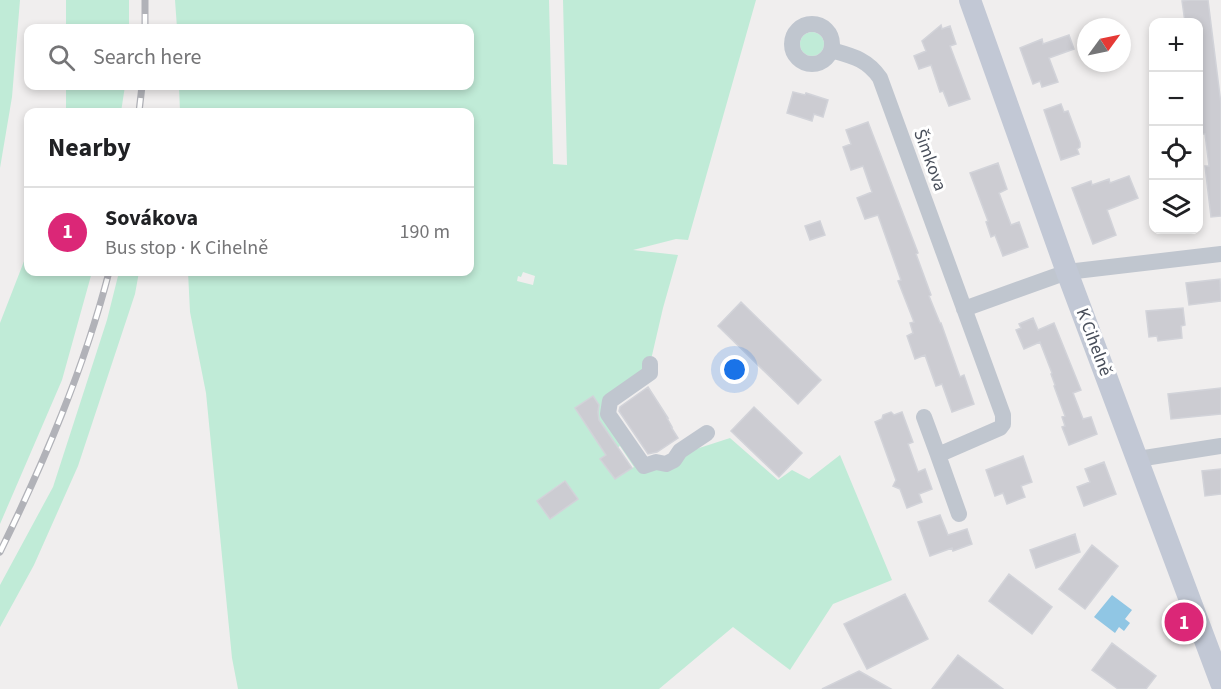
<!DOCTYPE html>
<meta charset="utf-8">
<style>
body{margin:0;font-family:"Source Sans 3",sans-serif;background:#f6f6f6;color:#202124}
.controls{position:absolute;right:18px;top:18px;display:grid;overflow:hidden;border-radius:12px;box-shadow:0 3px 9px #0003}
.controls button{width:54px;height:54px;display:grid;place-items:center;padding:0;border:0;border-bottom:2px solid #e0e0e0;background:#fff;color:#202124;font:30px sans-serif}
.compass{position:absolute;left:1077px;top:18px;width:54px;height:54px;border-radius:50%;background:#fff;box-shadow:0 3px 9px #0003;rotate:57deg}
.you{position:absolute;left:735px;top:370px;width:21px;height:21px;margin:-15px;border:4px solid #fff;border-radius:50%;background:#1a73e8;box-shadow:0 0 0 9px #1a73e833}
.badge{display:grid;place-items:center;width:39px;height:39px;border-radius:50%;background:#db2777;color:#fff;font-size:20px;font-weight:700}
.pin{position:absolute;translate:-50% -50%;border:3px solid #fff;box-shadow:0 2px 6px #0006}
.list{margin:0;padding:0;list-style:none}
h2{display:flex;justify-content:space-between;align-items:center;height:78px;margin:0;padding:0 24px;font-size:26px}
h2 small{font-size:20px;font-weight:400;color:#757577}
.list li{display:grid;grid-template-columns:39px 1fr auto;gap:18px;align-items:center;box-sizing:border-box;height:90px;padding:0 24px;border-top:2px solid #e0e0e0}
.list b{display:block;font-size:22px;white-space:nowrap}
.list p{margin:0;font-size:20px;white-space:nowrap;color:#757577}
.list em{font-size:20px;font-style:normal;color:#757577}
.icon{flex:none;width:33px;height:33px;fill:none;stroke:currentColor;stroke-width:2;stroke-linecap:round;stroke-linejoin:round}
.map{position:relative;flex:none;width:1221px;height:689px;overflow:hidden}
.search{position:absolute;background:#fff;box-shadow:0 3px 9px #0003;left:24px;top:24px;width:450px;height:66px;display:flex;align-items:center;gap:15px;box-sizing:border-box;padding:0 21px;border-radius:12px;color:#757577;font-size:22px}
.panel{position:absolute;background:#fff;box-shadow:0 3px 9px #0003;left:24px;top:108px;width:450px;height:168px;border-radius:12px}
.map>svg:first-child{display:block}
.green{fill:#c0ebd7;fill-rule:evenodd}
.water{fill:#90c6e4}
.building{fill:#ccccd2;stroke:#d2d3d9;stroke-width:1.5}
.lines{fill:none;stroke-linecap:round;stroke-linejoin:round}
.street{stroke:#c0c6cf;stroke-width:16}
.secondary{stroke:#c2c8d5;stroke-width:22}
.rail-casing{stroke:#b1b2b8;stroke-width:7}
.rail{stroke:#fff;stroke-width:4.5;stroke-dasharray:14;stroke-linecap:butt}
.labels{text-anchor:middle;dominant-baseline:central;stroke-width:6;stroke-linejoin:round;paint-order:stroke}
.street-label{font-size:18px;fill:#484e5a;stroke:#fff}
</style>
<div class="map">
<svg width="1221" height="689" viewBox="0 0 1221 689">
<rect width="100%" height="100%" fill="#f0eeee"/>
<path class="green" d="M 0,0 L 20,0 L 12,97 L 0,168 Z
M 66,0 L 129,0 L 129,28 L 66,28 Z
M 175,0 L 549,0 L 553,164 L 567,165 L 563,0 L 756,0 L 688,240 L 676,239 L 633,250 L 678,255 L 663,308 L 650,364 L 608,415 L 644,466 L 730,438 L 778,480 L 792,470 L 809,479 L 840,455 L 892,580 L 833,604 L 790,670 L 733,627 L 659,689 L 238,689 L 232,658 L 206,393 L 190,312 L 188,272 L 470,272 L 470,112 L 180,112 L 179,86 L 470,86 L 470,28 L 177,28 ZM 523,272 L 535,276 L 533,285 L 517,281 L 518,276 L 521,277 ZM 620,446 L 634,467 L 615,479 L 600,459 ZM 564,481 L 577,498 L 550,519 L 537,501 Z
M800 44a12 12 0 1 1 24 0a12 12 0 1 1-24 0Z
M 66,86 L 125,86 L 121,112 L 66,112 Z
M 28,251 L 28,272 L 92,272 L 62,380 L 0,524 L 0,323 Z
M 119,272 L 139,272 L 135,294 L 78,466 L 34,565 L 0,627 L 0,585 L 53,487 L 107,320 Z"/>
<path class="water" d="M 1112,595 L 1132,610 L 1125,619 L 1130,623 L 1124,631 L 1119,627 L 1115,633 L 1094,617 Z"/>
<path class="building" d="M 1190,0 L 1208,0 L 1221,104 L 1221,216 L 1211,217 L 1205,166 L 1209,166 L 1205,134 L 1198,134 L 1198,22 L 1185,22 L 1182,1 Z
M 941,25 L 942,29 L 950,26 L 956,44 L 950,46 L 970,99 L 949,106 L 943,91 L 940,92 L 931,65 L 919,69 L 914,56 L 926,51 L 922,41 Z
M 1069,35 L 1074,49 L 1049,58 L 1058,82 L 1042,87 L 1040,81 L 1033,84 L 1020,48 L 1042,39 L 1043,44 Z
M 793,92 L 805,95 L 806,93 L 828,100 L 823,117 L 814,114 L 812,121 L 787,113 Z
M 1061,104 L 1064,112 L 1068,111 L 1080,143 L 1080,147 L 1077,149 L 1079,154 L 1061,160 L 1044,110 Z
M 868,122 L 918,253 L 916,254 L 931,295 L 929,296 L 940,323 L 941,323 L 960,377 L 964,375 L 974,404 L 952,412 L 942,384 L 936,386 L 925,355 L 915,359 L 907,336 L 913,333 L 910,323 L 914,322 L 898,281 L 901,280 L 878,215 L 865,219 L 857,198 L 872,192 L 863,166 L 851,170 L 843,147 L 851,144 L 846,130 Z
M 998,163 L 1007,189 L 999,193 L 1011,225 L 1019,222 L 1028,247 L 1003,256 L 995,235 L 991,237 L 986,222 L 988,221 L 970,173 Z
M 1129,176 L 1138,198 L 1107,210 L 1116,235 L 1093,244 L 1072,188 L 1091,181 L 1092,185 L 1109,179 L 1110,183 Z
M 820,221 L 825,235 L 810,240 L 805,226 Z
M 1220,279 L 1221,301 L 1189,305 L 1186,283 Z
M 741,302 L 821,380 L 798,404 L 718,326 Z
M 1183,308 L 1185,325 L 1181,326 L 1182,338 L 1158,341 L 1157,336 L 1149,337 L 1146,311 Z
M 1033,318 L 1038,330 L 1054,323 L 1081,390 L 1073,393 L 1083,419 L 1091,417 L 1097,434 L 1069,445 L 1062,427 L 1065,426 L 1062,417 L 1065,416 L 1054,386 L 1055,385 L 1051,374 L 1052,373 L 1040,342 L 1024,349 L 1016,330 L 1021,328 L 1019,324 Z
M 648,387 L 668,418 L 667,418 L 672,427 L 671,427 L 678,438 L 657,452 L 648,454 L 619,411 L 620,407 Z
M 1221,388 L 1221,414 L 1171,419 L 1168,394 Z
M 593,396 L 599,405 L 598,412 L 599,420 L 632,468 L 615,479 L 600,459 L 606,455 L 575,408 Z
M 754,407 L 802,453 L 779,477 L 731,431 Z
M 891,412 L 894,415 L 902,412 L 913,442 L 908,444 L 918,472 L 925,469 L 932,489 L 919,494 L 922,502 L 907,508 L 900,489 L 893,486 L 896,480 L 875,422 L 882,419 L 883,415 Z
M 1023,456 L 1032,482 L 1021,486 L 1025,497 L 1007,504 L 1003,493 L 995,496 L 986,470 Z
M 1104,462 L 1116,494 L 1084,506 L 1077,487 L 1090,482 L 1085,469 Z
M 1221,469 L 1221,494 L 1205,496 L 1202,471 Z
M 565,481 L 578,499 L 550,519 L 537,501 Z
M 940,515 L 948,535 L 967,529 L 972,544 L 953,551 L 952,548 L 930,556 L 918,522 Z
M 1075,534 L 1080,552 L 1036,568 L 1030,550 Z
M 1092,545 L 1118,566 L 1085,609 L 1059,589 Z
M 1009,574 L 1052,607 L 1032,634 L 989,601 Z
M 905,594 L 928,639 L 867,669 L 844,624 Z
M 1112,643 L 1156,676 L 1146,689 L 1118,689 L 1092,670 Z
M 958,655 L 1003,689 L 932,689 Z
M 859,671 L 891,689 L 822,689 Z"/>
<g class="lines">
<path class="street" d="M792 44a20 20 0 1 1 40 0a20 20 0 1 1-40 0Z
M 831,50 C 852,56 867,59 880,78 L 1003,415 L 1003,424 L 1000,428 L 938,455 L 959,514
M 964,309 L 1067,272 L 1221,254
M 650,364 L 650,373 L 610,401 L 608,414 L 644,466 L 656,462 L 666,464 L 674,460 L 680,451 L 707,433
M 924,417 L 938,455
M 1138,459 L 1221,446"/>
<path class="secondary" d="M 970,0 L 1067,272 L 1221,683"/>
<g class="rail-casing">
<path id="rail" d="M 145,28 L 145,0
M 139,112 L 142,86
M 0,552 C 44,462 84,369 109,272"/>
</g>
<use href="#rail" class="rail"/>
</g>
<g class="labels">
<g class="street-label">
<text transform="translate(930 160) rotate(70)">Šimkova</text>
<text transform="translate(1094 342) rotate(69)">K Cihelně</text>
</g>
</g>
</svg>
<div class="controls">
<button>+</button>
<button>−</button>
<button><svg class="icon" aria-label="locate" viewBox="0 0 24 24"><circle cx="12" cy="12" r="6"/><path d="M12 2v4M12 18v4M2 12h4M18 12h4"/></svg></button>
<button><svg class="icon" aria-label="layers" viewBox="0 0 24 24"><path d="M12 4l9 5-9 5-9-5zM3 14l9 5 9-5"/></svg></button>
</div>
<svg class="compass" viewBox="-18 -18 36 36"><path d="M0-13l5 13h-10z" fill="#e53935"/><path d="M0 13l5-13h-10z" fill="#757577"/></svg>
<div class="you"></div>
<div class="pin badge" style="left:1184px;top:622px">1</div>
<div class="search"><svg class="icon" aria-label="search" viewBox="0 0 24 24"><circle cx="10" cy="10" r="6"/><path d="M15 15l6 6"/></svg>Search here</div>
<section class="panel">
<h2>Nearby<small></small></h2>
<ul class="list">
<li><span class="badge">1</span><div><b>Sovákova</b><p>Bus stop · K Cihelně</p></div><em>190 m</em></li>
</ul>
</section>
</div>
